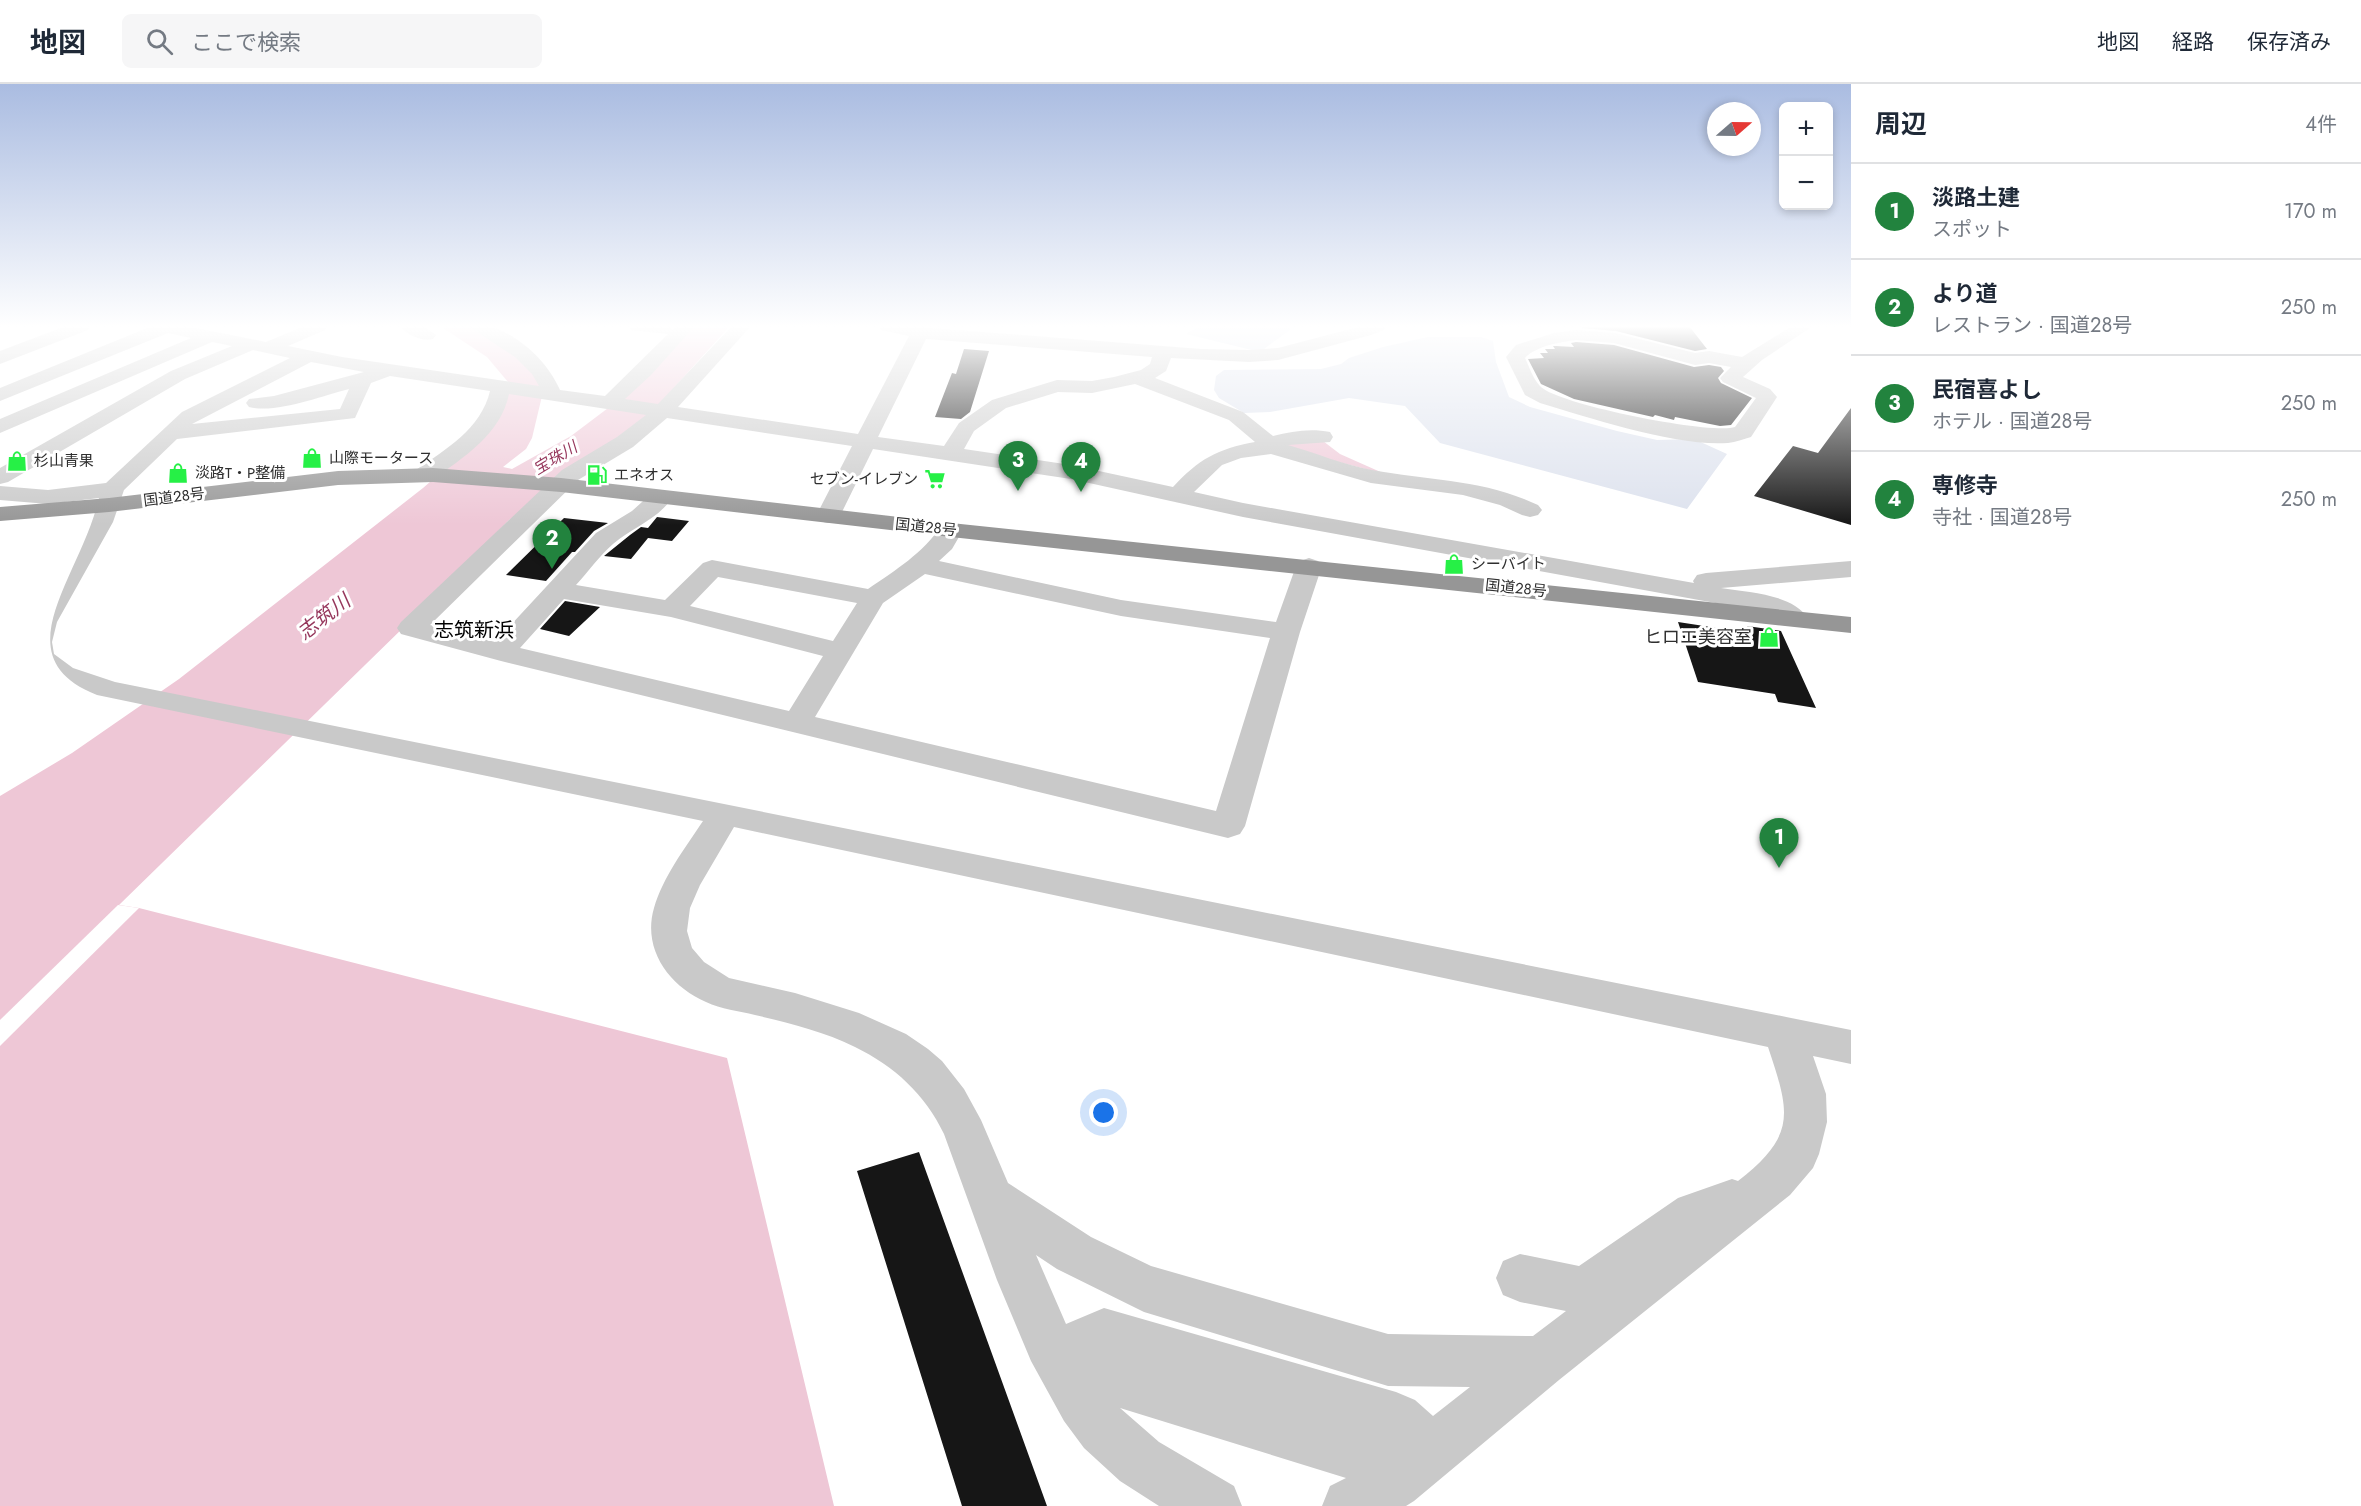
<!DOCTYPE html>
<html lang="ja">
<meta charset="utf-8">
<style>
body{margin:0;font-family:Jost,"Noto Sans JP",sans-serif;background:#f6f6f7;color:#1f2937}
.controls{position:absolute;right:18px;top:18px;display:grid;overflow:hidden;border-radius:9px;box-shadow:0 3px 9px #0003}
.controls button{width:54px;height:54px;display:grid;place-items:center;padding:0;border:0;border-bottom:2px solid #e0e1e3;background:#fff;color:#1f2937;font:30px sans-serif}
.compass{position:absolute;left:1707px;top:18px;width:54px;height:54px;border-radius:50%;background:#fff;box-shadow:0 3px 9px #0003;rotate:70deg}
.you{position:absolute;left:1104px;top:1029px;width:21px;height:21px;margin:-15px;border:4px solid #fff;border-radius:50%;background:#1a73e8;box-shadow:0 0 0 9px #1a73e833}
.badge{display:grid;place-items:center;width:39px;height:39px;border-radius:50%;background:#22833e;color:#fff;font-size:20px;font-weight:700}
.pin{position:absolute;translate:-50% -50px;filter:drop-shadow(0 2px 3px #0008)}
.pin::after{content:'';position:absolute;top:32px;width:21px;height:18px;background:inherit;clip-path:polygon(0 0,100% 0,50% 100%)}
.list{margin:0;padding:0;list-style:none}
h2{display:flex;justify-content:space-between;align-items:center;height:78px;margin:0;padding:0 24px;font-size:26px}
h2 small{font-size:20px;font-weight:400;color:#747a83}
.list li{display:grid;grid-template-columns:39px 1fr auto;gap:18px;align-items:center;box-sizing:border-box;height:96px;padding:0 24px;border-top:2px solid #e0e1e3}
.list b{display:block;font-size:22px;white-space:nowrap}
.list p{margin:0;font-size:20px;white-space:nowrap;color:#747a83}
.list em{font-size:20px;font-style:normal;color:#747a83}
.icon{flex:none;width:33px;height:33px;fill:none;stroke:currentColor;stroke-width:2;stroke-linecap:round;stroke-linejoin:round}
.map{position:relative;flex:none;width:1851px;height:1422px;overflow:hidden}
header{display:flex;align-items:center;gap:36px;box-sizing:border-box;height:84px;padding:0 30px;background:#fff;border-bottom:2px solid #e0e1e3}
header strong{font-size:28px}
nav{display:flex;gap:33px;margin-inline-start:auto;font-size:21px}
.search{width:420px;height:54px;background:#f6f6f7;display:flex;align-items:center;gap:15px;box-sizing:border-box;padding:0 21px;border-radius:9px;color:#747a83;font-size:22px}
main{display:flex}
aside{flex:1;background:#fff}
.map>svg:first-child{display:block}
.green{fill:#dce1ed}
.water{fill:#eec7d6}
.pier{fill:#fff}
.building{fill:#161616}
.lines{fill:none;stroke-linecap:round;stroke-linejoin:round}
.minor{fill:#c9c9c9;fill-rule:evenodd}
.highway{fill:#969696;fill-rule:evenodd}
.labels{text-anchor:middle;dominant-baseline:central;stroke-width:6;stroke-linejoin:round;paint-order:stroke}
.far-poi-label{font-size:15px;fill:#2f2f2f;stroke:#fff;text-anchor:start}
.far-street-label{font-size:15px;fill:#2f2f2f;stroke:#fff}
.far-water-label{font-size:16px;font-style:italic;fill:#96375c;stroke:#fff}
.poi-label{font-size:18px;fill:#2f2f2f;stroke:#fff;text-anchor:end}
.water-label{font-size:20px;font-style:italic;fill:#96375c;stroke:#fff}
.neighbourhood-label{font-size:20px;fill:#000;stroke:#fff}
</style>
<header>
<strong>地図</strong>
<div class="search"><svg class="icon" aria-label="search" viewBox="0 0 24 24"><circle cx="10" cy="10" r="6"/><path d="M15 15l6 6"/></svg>ここで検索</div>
<nav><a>地図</a><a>経路</a><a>保存済み</a></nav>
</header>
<main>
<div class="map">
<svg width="1851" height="1422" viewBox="0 0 1851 1422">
<rect width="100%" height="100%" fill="#fff"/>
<path class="green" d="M 1199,242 L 1276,242 L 1291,245 L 1260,268 L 1186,250 Z
M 1428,253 L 1481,253 L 1493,257 L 1496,278 L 1509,313 L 1530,323 L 1617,347 L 1657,356 L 1694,355 L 1727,370 L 1687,425 L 1440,359 L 1405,322 L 1349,314 L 1270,328 L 1244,329 L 1219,314 L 1214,306 L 1216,292 L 1224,286 L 1321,285 L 1341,280 L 1349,274 L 1383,263 Z"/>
<path class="water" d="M 440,242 L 473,242 L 535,286 L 542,312 L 532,354 L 526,365 L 503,383 L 512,385 L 571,352 L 620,315 L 695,242 L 730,242 L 650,330 L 567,390 L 508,437 L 406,541 L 119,821 L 139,824 L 727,974 L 834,1422 L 0,1422 L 0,712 L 72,669 L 179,595 L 423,404 L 452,379 L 508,298 L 487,273 Z
M 1288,356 L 1323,357 L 1340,370 L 1385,390 L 1284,364 Z"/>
<path class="pier" d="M 118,821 L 139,824 L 0,962 L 0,936 Z"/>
<path class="building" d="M 1582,242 L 1689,242 L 1707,265 L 1695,267 L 1616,247 L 1582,244 Z
M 1576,258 L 1614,261 L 1694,283 L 1709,281 L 1721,283 L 1724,287 L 1718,294 L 1721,299 L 1752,314 L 1731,341 L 1720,342 L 1675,333 L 1674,336 L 1655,331 L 1653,333 L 1574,315 L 1541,300 L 1528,275 L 1544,274 L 1540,269 L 1548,269 L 1545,265 L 1555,265 L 1553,262 L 1556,262 L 1574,263 L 1571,259 Z
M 964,265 L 989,267 L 970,328 L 961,335 L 935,333 L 952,289 L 956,290 Z
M 1851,324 L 1851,441 L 1754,412 L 1793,362 L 1818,369 Z
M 657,433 L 689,437 L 672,457 L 648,454 L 631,475 L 604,472 L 630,451 L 641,443 L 648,444 Z
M 564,434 L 608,439 L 594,447 L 575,468 L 572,468 L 546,497 L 506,491 Z
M 565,517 L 600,523 L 569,552 L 540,545 Z
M 1678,538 L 1750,549 L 1747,542 L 1781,547 L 1816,624 L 1778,618 L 1775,610 L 1698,598 Z
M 919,1068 L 1047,1422 L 962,1422 L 857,1087 Z"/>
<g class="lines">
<path class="minor" d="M 66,242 L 91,242 L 88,246 L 0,280 L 0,267 Z
M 152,242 L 186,242 L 266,258 L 304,242 L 328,242 L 325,246 L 288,262 L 342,273 L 539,302 L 532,290 L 515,273 L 468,242 C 475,242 485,240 492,243 C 520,252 548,278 560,306 L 605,312 L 668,250 L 631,246 L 628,242 L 669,242 L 673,246 L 676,242 L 695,242 L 651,291 L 625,315 L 658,320 L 732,242 L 751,242 L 678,323 L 858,350 L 909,252 L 881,246 L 878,242 L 932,242 L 931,244 L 1201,265 L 1249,266 L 1278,264 L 1362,242 L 1387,242 L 1384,246 L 1371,251 L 1278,276 L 1249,278 L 1171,274 L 1166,287 L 1155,294 L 1243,328 L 1273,352 C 1292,347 1311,344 1330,348 L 1333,353 L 1330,358 L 1288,361 C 1316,369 1344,381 1372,386 C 1431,397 1483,395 1538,421 L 1542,426 L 1538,431 L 1530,433 L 1522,431 L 1500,421 L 1463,411 L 1371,399 L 1271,370 L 1241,374 L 1222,381 L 1194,408 L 1243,419 L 1694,499 L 1693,497 L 1697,491 L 1706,489 L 1851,477 L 1851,493 L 1721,504 C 1749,509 1791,509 1809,535 L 1805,541 C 1788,545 1778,536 1765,528 L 1243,433 L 1071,395 L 873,365 L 840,432 L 837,437 L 828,439 L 819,437 L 816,432 L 852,362 L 667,334 L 633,363 L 578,396 L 430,541 L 495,558 L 596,449 L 632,427 L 652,409 L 660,407 L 668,409 L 672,414 C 657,436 633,443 613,460 C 600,471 588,488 576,501 L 665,516 L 703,479 L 712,476 L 868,505 C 897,485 922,470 942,441 L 951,439 L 960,441 L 963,446 L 952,465 L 939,477 L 1121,516 L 1276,538 L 1296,482 L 1300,477 L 1309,474 L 1318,477 L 1322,482 L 1300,548 L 1245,742 L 1240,750 L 1228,754 L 501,577 L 401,550 L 397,544 L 401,538 L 562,386 L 617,353 L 646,331 L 509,310 C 501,350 463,374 432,396 L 424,398 L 416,396 L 413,391 L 416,386 C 446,365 481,345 490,307 L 390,292 L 371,299 L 355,334 L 177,355 L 124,406 L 113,438 L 57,538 L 52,558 L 54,570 L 73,584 L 115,598 L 1851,946 L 1851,980 L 1813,972 L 1826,1010 L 1827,1038 L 1819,1070 L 1813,1084 L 1790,1111 L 1559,1296 L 1414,1417 L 1406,1422 L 1322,1422 L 1330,1402 L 1346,1394 L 1120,1324 L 1159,1358 L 1234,1402 L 1242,1422 L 1159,1422 L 1120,1397 L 1084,1364 L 1064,1337 L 1031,1277 L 997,1196 L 944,1050 C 925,1010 894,982 855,963 C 823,947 789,939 755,931 C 739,927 721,925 706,918 C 669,902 642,865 654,824 C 663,793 685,764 703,737 L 97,611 C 0,573 81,493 99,414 L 48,420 L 0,416 L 0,402 L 48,406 L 106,399 L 182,328 L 290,274 L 253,266 L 185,295 L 8,398 L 0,400 L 0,384 L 171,287 L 232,262 L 212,258 L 0,349 L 0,335 L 191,254 L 168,249 L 0,317 L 0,304 ZM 926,255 L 1152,273 L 1150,280 L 1141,286 L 1114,293 L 1092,297 L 1057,296 L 992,316 L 959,339 L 944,362 L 878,353 ZM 311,278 L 364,288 L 274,312 L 249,315 L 246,319 L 249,323 C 276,330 321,312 349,305 L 340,325 L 192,340 ZM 1135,300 L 1229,336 L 1255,358 C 1217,365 1199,375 1173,403 L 1071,381 L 964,365 L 974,347 L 1006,324 L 1058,308 L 1092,309 ZM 925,490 L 1121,532 L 1270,554 L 1216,727 L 815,633 L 883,519 ZM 718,493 L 857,519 L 833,557 L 690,522 ZM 564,515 L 671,533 L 823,572 L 789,627 L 520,564 ZM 734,743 L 1768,963 C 1790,1029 1797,1051 1738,1097 L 1732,1095 L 1678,1114 L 1579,1182 L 1520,1170 L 1503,1177 L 1496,1194 L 1503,1211 L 1520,1218 L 1566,1227 L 1533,1252 L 1388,1250 L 1151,1182 L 1091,1153 L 1008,1099 L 981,1036 L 964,1005 L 942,977 L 928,965 L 906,950 L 859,929 L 795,909 L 729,894 L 704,878 L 692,864 L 687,847 L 690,824 L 700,801 ZM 1036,1171 L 1057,1185 L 1144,1228 L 1388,1302 L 1470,1303 L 1433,1332 L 1415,1316 L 1396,1308 L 1104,1224 L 1066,1240 Z
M 400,242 L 423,242 L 436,251 L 433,255 C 422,258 407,251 400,242 Z
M 1792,242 L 1813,242 L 1762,276 L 1743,293 L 1770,305 L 1777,313 L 1751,353 C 1743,355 1736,358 1728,359 C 1678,363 1590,334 1540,319 L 1525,311 L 1506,273 L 1516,261 L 1554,249 L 1576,246 L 1615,249 L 1695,269 L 1709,267 L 1742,273 ZM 1576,256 L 1614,259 L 1695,281 L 1709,279 L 1731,283 L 1720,294 L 1723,298 L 1756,314 L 1735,343 C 1711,351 1555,320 1540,302 C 1533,295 1529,282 1525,274 C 1536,262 1560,258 1576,256 Z"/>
<path class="highway" d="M 433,384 L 561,394 L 951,439 L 1851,533 L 1851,549 L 951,453 L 561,408 L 433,398 L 338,401 L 109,428 L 0,437 L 0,423 L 109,414 L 338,387 Z"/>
</g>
<linearGradient id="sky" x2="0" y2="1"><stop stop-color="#aabce1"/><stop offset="0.55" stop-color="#fff"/><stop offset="1" stop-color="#fff" stop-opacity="0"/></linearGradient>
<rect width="1851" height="441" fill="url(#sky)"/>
<defs>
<g id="shop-bare" transform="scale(1.62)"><path d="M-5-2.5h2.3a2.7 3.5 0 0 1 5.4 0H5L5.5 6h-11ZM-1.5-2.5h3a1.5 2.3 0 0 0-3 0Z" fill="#26f046" stroke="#fff" stroke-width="2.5" paint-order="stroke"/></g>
<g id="fuel-bare" transform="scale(1.62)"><path d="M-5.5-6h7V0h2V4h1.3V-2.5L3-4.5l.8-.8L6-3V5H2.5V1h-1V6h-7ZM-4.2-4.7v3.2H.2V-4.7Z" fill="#26f046" stroke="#fff" stroke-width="2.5" paint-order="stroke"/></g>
<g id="supermarket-bare" transform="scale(1.62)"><path d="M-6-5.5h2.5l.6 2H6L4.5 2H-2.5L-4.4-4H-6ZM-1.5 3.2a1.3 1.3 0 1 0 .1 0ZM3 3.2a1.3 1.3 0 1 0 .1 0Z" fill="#26f046" stroke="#fff" stroke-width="2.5" paint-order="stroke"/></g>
</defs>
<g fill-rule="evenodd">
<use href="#shop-bare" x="312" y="374"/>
<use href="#shop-bare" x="17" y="377"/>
<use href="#shop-bare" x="178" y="389"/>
<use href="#fuel-bare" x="597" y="391"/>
<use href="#supermarket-bare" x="935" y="395"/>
<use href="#shop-bare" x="1454" y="480"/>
<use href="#shop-bare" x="1769" y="553"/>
</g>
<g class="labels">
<g class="far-poi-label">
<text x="329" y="374">山際モータース</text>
<text x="34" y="377">杉山青果</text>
<text x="195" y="389">淡路T・P整備</text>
<text x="614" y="391">エネオス</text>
<text x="918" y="395" text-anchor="end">セブン-イレブン</text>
<text x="1471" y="480">シーバイト</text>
</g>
<g class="far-street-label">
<text transform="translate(174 413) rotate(-7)">国道28号</text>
<text transform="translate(926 443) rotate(6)">国道28号</text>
<text transform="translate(1516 504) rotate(6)">国道28号</text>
</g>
<g class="far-water-label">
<text transform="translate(555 374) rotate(-31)">宝珠川</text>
</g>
<g class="poi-label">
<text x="1752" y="553">ヒロエ美容室</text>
</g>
<g class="water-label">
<text transform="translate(324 533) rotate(-38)">志筑川</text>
</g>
<g class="neighbourhood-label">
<text x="474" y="546">志筑新浜</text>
</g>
</g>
</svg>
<div class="controls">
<button>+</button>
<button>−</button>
</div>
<svg class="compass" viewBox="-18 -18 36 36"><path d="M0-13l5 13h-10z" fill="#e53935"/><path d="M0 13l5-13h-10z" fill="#747a83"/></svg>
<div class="you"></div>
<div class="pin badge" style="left:1779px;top:784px">1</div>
<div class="pin badge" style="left:552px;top:485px">2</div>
<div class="pin badge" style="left:1018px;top:407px">3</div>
<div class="pin badge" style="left:1081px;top:408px">4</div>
</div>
<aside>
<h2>周辺<small>4件</small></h2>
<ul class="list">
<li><span class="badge">1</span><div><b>淡路土建</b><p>スポット</p></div><em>170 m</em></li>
<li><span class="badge">2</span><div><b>より道</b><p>レストラン · 国道28号</p></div><em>250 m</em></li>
<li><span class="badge">3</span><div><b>民宿喜よし</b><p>ホテル · 国道28号</p></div><em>250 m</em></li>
<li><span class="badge">4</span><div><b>専修寺</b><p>寺社 · 国道28号</p></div><em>250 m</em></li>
</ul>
</aside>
</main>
